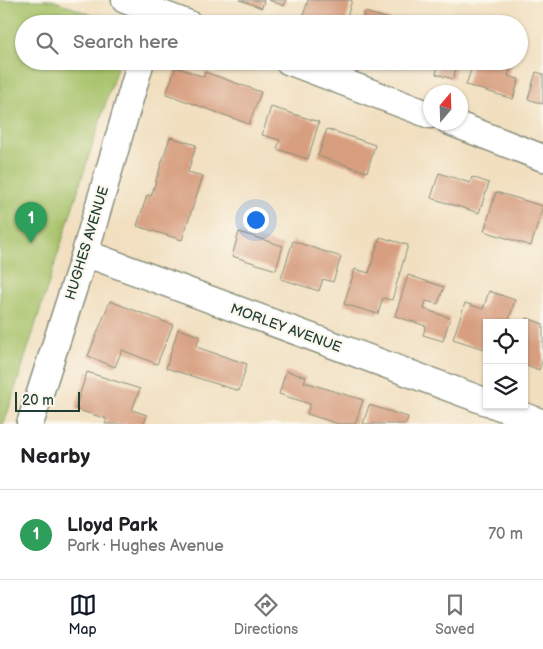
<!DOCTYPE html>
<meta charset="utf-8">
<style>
body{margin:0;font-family:"Balsamiq Sans",sans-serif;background:#f2f2f2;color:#202124}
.controls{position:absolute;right:15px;bottom:15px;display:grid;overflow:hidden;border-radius:0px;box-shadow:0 1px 4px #0004}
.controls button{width:45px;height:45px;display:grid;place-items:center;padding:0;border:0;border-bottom:1px solid #e0e0e0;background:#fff;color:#202124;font:25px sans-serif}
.compass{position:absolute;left:423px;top:85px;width:45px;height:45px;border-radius:50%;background:#fff;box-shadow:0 1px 4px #0004;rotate:19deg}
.scale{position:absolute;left:15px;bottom:12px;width:65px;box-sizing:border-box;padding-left:5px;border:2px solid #1f3d34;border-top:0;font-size:14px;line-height:18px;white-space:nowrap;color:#1f3d34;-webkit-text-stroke:4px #fbf7ec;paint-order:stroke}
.you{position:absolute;left:255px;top:219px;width:18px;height:18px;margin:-12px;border:4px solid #fff;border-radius:50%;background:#1a73e8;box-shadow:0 0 0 8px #1a73e833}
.badge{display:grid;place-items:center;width:32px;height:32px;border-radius:50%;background:#111827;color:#fff;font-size:16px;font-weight:700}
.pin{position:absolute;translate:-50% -41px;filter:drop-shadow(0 1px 2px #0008)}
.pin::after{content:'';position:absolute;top:26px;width:18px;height:15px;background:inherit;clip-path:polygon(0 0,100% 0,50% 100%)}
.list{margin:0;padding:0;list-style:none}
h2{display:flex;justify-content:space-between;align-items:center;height:65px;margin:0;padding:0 20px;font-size:21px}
h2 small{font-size:16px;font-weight:400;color:#757577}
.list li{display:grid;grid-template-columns:32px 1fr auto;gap:15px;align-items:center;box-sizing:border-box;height:90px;padding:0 20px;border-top:1px solid #e0e0e0}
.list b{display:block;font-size:19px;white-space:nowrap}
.list p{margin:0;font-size:16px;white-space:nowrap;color:#757577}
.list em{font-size:16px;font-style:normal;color:#757577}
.icon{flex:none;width:28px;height:28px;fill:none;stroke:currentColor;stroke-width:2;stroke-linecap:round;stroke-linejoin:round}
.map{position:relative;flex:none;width:543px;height:424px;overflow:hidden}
.search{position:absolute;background:#fff;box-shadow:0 1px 4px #0004;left:15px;right:15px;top:15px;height:55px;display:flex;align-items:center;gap:12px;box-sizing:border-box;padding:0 18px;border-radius:28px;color:#757577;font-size:19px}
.sheet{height:155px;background:#fff}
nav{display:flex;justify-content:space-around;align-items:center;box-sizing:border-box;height:70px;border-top:1px solid #e0e0e0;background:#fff;font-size:14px;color:#757577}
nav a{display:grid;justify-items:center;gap:2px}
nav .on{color:#111827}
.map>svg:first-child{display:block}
.green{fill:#a6c168;stroke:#627f4e}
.building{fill:#d79f80}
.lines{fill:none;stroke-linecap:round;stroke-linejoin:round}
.street-casing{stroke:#888e7a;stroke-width:29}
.street{stroke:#fff;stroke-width:26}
.labels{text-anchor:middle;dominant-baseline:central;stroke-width:4.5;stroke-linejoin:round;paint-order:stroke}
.street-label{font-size:14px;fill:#1f3d34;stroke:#fbf7ec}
</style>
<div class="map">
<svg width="543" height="424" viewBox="0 0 543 424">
<rect width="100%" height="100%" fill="#fbf7ec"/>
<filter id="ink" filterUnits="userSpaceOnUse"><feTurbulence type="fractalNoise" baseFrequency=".02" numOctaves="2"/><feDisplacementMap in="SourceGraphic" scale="10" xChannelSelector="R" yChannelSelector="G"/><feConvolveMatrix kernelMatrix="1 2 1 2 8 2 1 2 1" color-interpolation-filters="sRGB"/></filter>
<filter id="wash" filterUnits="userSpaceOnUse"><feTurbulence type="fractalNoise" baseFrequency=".0096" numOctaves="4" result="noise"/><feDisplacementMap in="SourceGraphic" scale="20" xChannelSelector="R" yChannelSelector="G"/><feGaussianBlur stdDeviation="1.12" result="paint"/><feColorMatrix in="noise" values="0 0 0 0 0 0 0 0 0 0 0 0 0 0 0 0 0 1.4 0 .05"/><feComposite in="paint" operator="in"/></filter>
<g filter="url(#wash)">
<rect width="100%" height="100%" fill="#f1dfbf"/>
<path class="green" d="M 0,0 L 52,0 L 116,24 L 24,24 L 24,61 L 119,61 L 4,424 L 0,424 Z"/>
<g id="blocks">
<path class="building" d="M 240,0 L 264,0 L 262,8 Z
M 269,0 L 286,0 L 284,6 Z
M 308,0 L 352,0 L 345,24 L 318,24 L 302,19 Z
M 365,12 L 402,23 L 402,24 L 361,24 Z
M 431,61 L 458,61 L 453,79 L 436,74 L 439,64 Z
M 474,61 L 501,61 L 512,64 L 508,76 L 519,79 L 513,99 L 466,85 Z
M 176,67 L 204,77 L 205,72 L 261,92 L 249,124 L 166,94 Z
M 536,72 L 543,74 L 543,104 L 528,99 Z
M 271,107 L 319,122 L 308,159 L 277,149 L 280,140 L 262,135 Z
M 327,129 L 375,145 L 367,172 L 318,156 Z
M 170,137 L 196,145 L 188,172 L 203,176 L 182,240 L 137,226 L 147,195 L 151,196 Z
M 439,173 L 470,183 L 472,177 L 489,183 L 479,213 L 431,198 Z
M 496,192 L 543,206 L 531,246 L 484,231 Z
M 239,232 L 283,246 L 276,270 L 232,256 Z
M 380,237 L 408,245 L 392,300 L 383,298 L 378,314 L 344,304 L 355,269 L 369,273 Z
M 293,241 L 341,257 L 333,282 L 323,279 L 319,291 L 281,279 Z
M 408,275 L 444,287 L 438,304 L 426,301 L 424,309 L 450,318 L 443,341 L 423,335 L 426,326 L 395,316 Z
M 489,291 L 515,300 L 508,323 L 487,323 L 487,350 L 453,339 L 465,303 L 483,309 Z
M 110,301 L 173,325 L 157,364 L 122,350 L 115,367 L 88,356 Z
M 527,318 L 543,324 L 543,359 L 539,370 L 524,364 L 524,325 Z
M 178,329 L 200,336 L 196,347 L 247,364 L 239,391 L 166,368 Z
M 286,371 L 306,377 L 304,382 L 363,400 L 355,424 L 339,424 L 307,414 L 310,404 L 279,394 Z
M 87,372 L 140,389 L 132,410 L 147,415 L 144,424 L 105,424 L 107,419 L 75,409 Z
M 369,405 L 408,417 L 406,424 L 363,424 Z"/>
</g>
</g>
<g filter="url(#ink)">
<use href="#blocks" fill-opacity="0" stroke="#888e7a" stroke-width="1"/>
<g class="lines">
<g class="street-casing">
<path id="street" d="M 125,0 L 189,24
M 288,61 L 430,115
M 450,122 L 543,158
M 85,253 L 487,402
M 495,405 L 543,423
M 30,424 L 85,253 L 141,61"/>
</g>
<use href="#street" class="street"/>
</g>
</g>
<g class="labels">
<g class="street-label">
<text transform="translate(87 243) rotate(-73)">HUGHES AVENUE</text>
<text transform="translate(286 328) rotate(20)">MORLEY AVENUE</text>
</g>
</g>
</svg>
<div class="controls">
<button><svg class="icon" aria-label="locate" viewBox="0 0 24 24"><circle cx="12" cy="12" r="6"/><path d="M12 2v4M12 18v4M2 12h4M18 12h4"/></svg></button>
<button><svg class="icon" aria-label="layers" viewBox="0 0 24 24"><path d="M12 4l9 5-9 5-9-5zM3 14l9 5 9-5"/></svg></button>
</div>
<svg class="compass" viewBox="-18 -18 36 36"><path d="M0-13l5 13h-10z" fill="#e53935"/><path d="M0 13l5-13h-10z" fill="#757577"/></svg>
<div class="scale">20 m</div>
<div class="you"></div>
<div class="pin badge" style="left:31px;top:243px;background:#2e9e5b">1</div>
<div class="search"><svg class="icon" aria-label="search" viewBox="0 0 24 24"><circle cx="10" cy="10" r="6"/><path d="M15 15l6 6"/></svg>Search here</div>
</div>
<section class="sheet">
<h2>Nearby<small></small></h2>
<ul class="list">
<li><span class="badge" style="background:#2e9e5b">1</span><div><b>Lloyd Park</b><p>Park · Hughes Avenue</p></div><em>70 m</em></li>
</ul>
</section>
<nav>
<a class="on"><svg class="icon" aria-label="map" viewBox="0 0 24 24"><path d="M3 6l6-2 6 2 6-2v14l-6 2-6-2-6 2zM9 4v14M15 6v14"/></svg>Map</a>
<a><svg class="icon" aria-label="directions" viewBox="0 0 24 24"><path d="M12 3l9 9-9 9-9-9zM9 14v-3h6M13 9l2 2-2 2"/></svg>Directions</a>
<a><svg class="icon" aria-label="saved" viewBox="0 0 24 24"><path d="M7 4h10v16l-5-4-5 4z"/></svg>Saved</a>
</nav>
